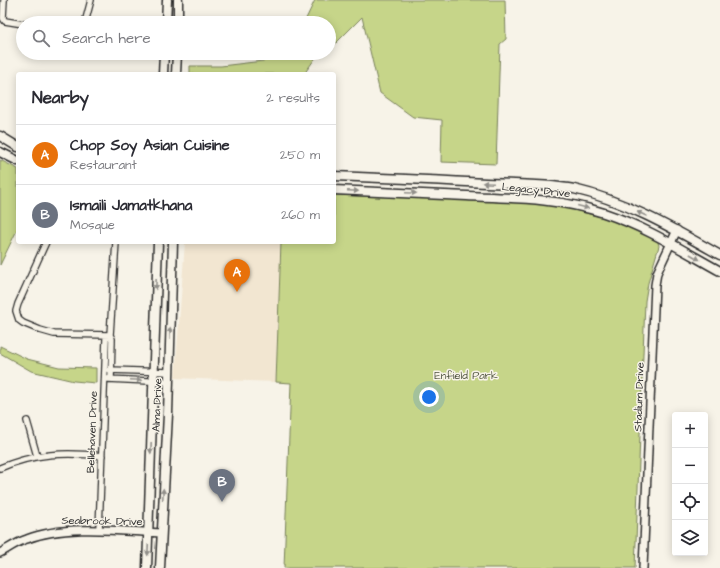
<!DOCTYPE html>
<meta charset="utf-8">
<style>
body{margin:0;font-family:"Architects Daughter",sans-serif;background:#f2f2f3;color:#2b2b33}
.controls{position:absolute;right:12px;bottom:12px;display:grid;overflow:hidden;border-radius:4px;box-shadow:0 2px 10px #0003}
.controls button{width:36px;height:36px;display:grid;place-items:center;padding:0;border:0;border-bottom:1px solid #e1e1e2;background:#fff;color:#2b2b33;font:20px sans-serif}
.you{position:absolute;left:429px;top:397px;width:14px;height:14px;margin:-10px;border:3px solid #fff;border-radius:50%;background:#1a73e8;box-shadow:0 0 0 6px #1a73e833}
.badge{display:grid;place-items:center;width:26px;height:26px;border-radius:50%;background:#2b2b2b;color:#fff;font-size:13px;font-weight:700}
.pin{position:absolute;translate:-50% -33px;filter:drop-shadow(0 1px 2px #0008)}
.pin::after{content:'';position:absolute;top:21px;width:14px;height:12px;background:inherit;clip-path:polygon(0 0,100% 0,50% 100%)}
.list{margin:0;padding:0;list-style:none}
h2{display:flex;justify-content:space-between;align-items:center;height:52px;margin:0;padding:0 16px;font-size:17px}
h2 small{font-size:13px;font-weight:400;color:#7c7c81}
.list li{display:grid;grid-template-columns:26px 1fr auto;gap:12px;align-items:center;box-sizing:border-box;height:60px;padding:0 16px;border-top:1px solid #e1e1e2}
.list b{display:block;font-size:15px;white-space:nowrap}
.list p{margin:0;font-size:13px;white-space:nowrap;color:#7c7c81}
.list em{font-size:13px;font-style:normal;color:#7c7c81}
.icon{flex:none;width:22px;height:22px;fill:none;stroke:currentColor;stroke-width:2;stroke-linecap:round;stroke-linejoin:round}
.map{position:relative;flex:none;width:720px;height:568px;overflow:hidden}
.search{position:absolute;background:#fff;box-shadow:0 2px 10px #0003;left:16px;top:16px;width:320px;height:44px;display:flex;align-items:center;gap:10px;box-sizing:border-box;padding:0 14px;border-radius:22px;color:#7c7c81;font-size:15px}
.panel{position:absolute;background:#fff;box-shadow:0 2px 10px #0003;left:16px;top:72px;width:320px;height:172px;border-radius:4px}
.map>svg:first-child{display:block}
.built{fill:#f2e6d1}
.green{fill:#c6d589;stroke:#78805a}
.lines{fill:none;stroke-linecap:round;stroke-linejoin:round}
.minor-casing{stroke:#2b2b2b;stroke-width:8}
.tertiary-casing{stroke:#2b2b2b;stroke-width:10}
.secondary-casing{stroke:#2b2b2b;stroke-width:11}
.minor{stroke:#f7f3e8;stroke-width:5.5}
.tertiary{stroke:#f7f3e8;stroke-width:7}
.secondary{stroke:#f7f3e8;stroke-width:8}
.oneway{fill:#918f8a}
.labels{text-anchor:middle;dominant-baseline:central;stroke-width:3;stroke-linejoin:round;paint-order:stroke}
.street-label{font-size:11px;fill:#2b2b2b;stroke:#f7f3e8}
.park-label{font-size:11px;fill:#525642;stroke:#f7f3e8}
</style>
<div class="map">
<svg width="720" height="568" viewBox="0 0 720 568">
<rect width="100%" height="100%" fill="#f7f3e8"/>
<filter id="ink" filterUnits="userSpaceOnUse"><feTurbulence type="fractalNoise" baseFrequency=".025" numOctaves="2"/><feDisplacementMap in="SourceGraphic" scale="8" xChannelSelector="R" yChannelSelector="G"/><feConvolveMatrix kernelMatrix="1 2 1 2 8 2 1 2 1" color-interpolation-filters="sRGB"/></filter>
<g filter="url(#ink)">
<path class="built" d="M 185,242 L 281,242 L 276,382 L 175,378 Z"/>
<path class="green" d="M 315,0 L 505,0 L 506,39 L 500,44 L 496,164 L 441,162 L 442,120 L 413,117 L 380,93 L 362,17 L 333,46 L 329,44 L 329,23 L 304,23 Z
M 282,53 L 319,53 L 304,74 L 190,74 L 190,66 L 221,66 L 263,61 Z
M 0,160 L 18,169 L 18,228 L 0,265 Z
M 334,195 L 527,201 L 563,207 L 609,219 L 641,232 L 658,242 L 659,246 L 648,283 L 645,301 L 635,568 L 284,568 L 291,383 L 276,382 L 281,242 L 334,242 Z
M 0,346 L 27,359 L 59,367 L 96,368 L 96,383 L 74,381 L 31,371 L 0,353 Z"/>
<g class="lines">
<g class="minor-casing">
<path id="minor" d="M 4,0 L 3,18 L 5,21 L 23,24
M 86,23 L 86,19 L 91,0
M 46,242 L 18,304 L 16,311 L 19,320 L 23,323 L 40,330 L 54,334 L 110,335
M 110,370 L 169,372
M 108,379 L 169,382
M 111,379 L 112,339 L 110,335 L 116,242
M 27,421 L 37,456
M 0,468 C 35,453 65,452 102,456
M 99,530 L 106,339 L 110,335"/>
</g>
<g class="tertiary-casing">
<path id="tertiary" d="M 0,553 C 9,548 17,542 27,539 C 65,524 120,531 161,533
M 643,568 L 655,285 L 657,273 L 677,230"/>
</g>
<g class="secondary-casing">
<path id="secondary" d="M 166,23 L 167,0
M 178,23 L 178,0
M 163,74 L 164,53
M 176,74 L 177,53
M 0,136 L 18,147
M 0,152 L 18,161
M 334,176 C 385,178 435,180 486,183 C 513,184 547,184 574,189 C 626,201 674,229 720,255
M 334,190 C 378,192 423,194 467,196 C 514,198 559,198 604,213 C 646,227 682,250 720,271
M 147,568 L 158,242
M 160,568 L 168,414 L 173,242"/>
</g>
<use href="#minor" class="minor"/>
<use href="#tertiary" class="tertiary"/>
<use href="#secondary" class="secondary"/>
</g>
<defs><path id="oneway-solid" d="M-6-.8H1V-3.2L6.5 0L1 3.2V.8H-6Z"/></defs>
<g class="oneway">
<use href="#oneway-solid" transform="translate(488 183) rotate(-177)"/>
<use href="#oneway-solid" transform="translate(353 191) rotate(2)"/>
<use href="#oneway-solid" transform="translate(411 193) rotate(3)"/>
<use href="#oneway-solid" transform="translate(583 207) rotate(15)"/>
<use href="#oneway-solid" transform="translate(642 214) rotate(-156)"/>
<use href="#oneway-solid" transform="translate(695 257) rotate(30)"/>
<use href="#oneway-solid" transform="translate(156 284) rotate(92)"/>
<use href="#oneway-solid" transform="translate(170 333) rotate(-88)"/>
<use href="#oneway-solid" transform="translate(136 380) rotate(3)"/>
<use href="#oneway-solid" transform="translate(151 448) rotate(92)"/>
<use href="#oneway-solid" transform="translate(163 494) rotate(-87)"/>
<use href="#oneway-solid" transform="translate(148 550) rotate(93)"/>
</g>
</g>
<g class="labels">
<g class="street-label">
<text transform="translate(536 190) rotate(6)">Legacy Drive</text>
<text transform="translate(639 397) rotate(-88)">Stadium Drive</text>
<text transform="translate(157 405) rotate(-88)">Alma Drive</text>
<text transform="translate(92 432) rotate(-88)">Bellehaven Drive</text>
<text transform="translate(102 521) rotate(1)">Seabrook Drive</text>
</g>
<g class="park-label">
<text x="466" y="375">Enfield Park</text>
</g>
</g>
</svg>
<div class="controls">
<button>+</button>
<button>−</button>
<button><svg class="icon" aria-label="locate" viewBox="0 0 24 24"><circle cx="12" cy="12" r="6"/><path d="M12 2v4M12 18v4M2 12h4M18 12h4"/></svg></button>
<button><svg class="icon" aria-label="layers" viewBox="0 0 24 24"><path d="M12 4l9 5-9 5-9-5zM3 14l9 5 9-5"/></svg></button>
</div>
<div class="you"></div>
<div class="pin badge" style="left:237px;top:292px;background:#e8710a">A</div>
<div class="pin badge" style="left:222px;top:502px;background:#6b7280">B</div>
<div class="search"><svg class="icon" aria-label="search" viewBox="0 0 24 24"><circle cx="10" cy="10" r="6"/><path d="M15 15l6 6"/></svg>Search here</div>
<section class="panel">
<h2>Nearby<small>2 results</small></h2>
<ul class="list">
<li><span class="badge" style="background:#e8710a">A</span><div><b>Chop Soy Asian Cuisine</b><p>Restaurant</p></div><em>250 m</em></li>
<li><span class="badge" style="background:#6b7280">B</span><div><b>Ismaili Jamatkhana</b><p>Mosque</p></div><em>260 m</em></li>
</ul>
</section>
</div>
